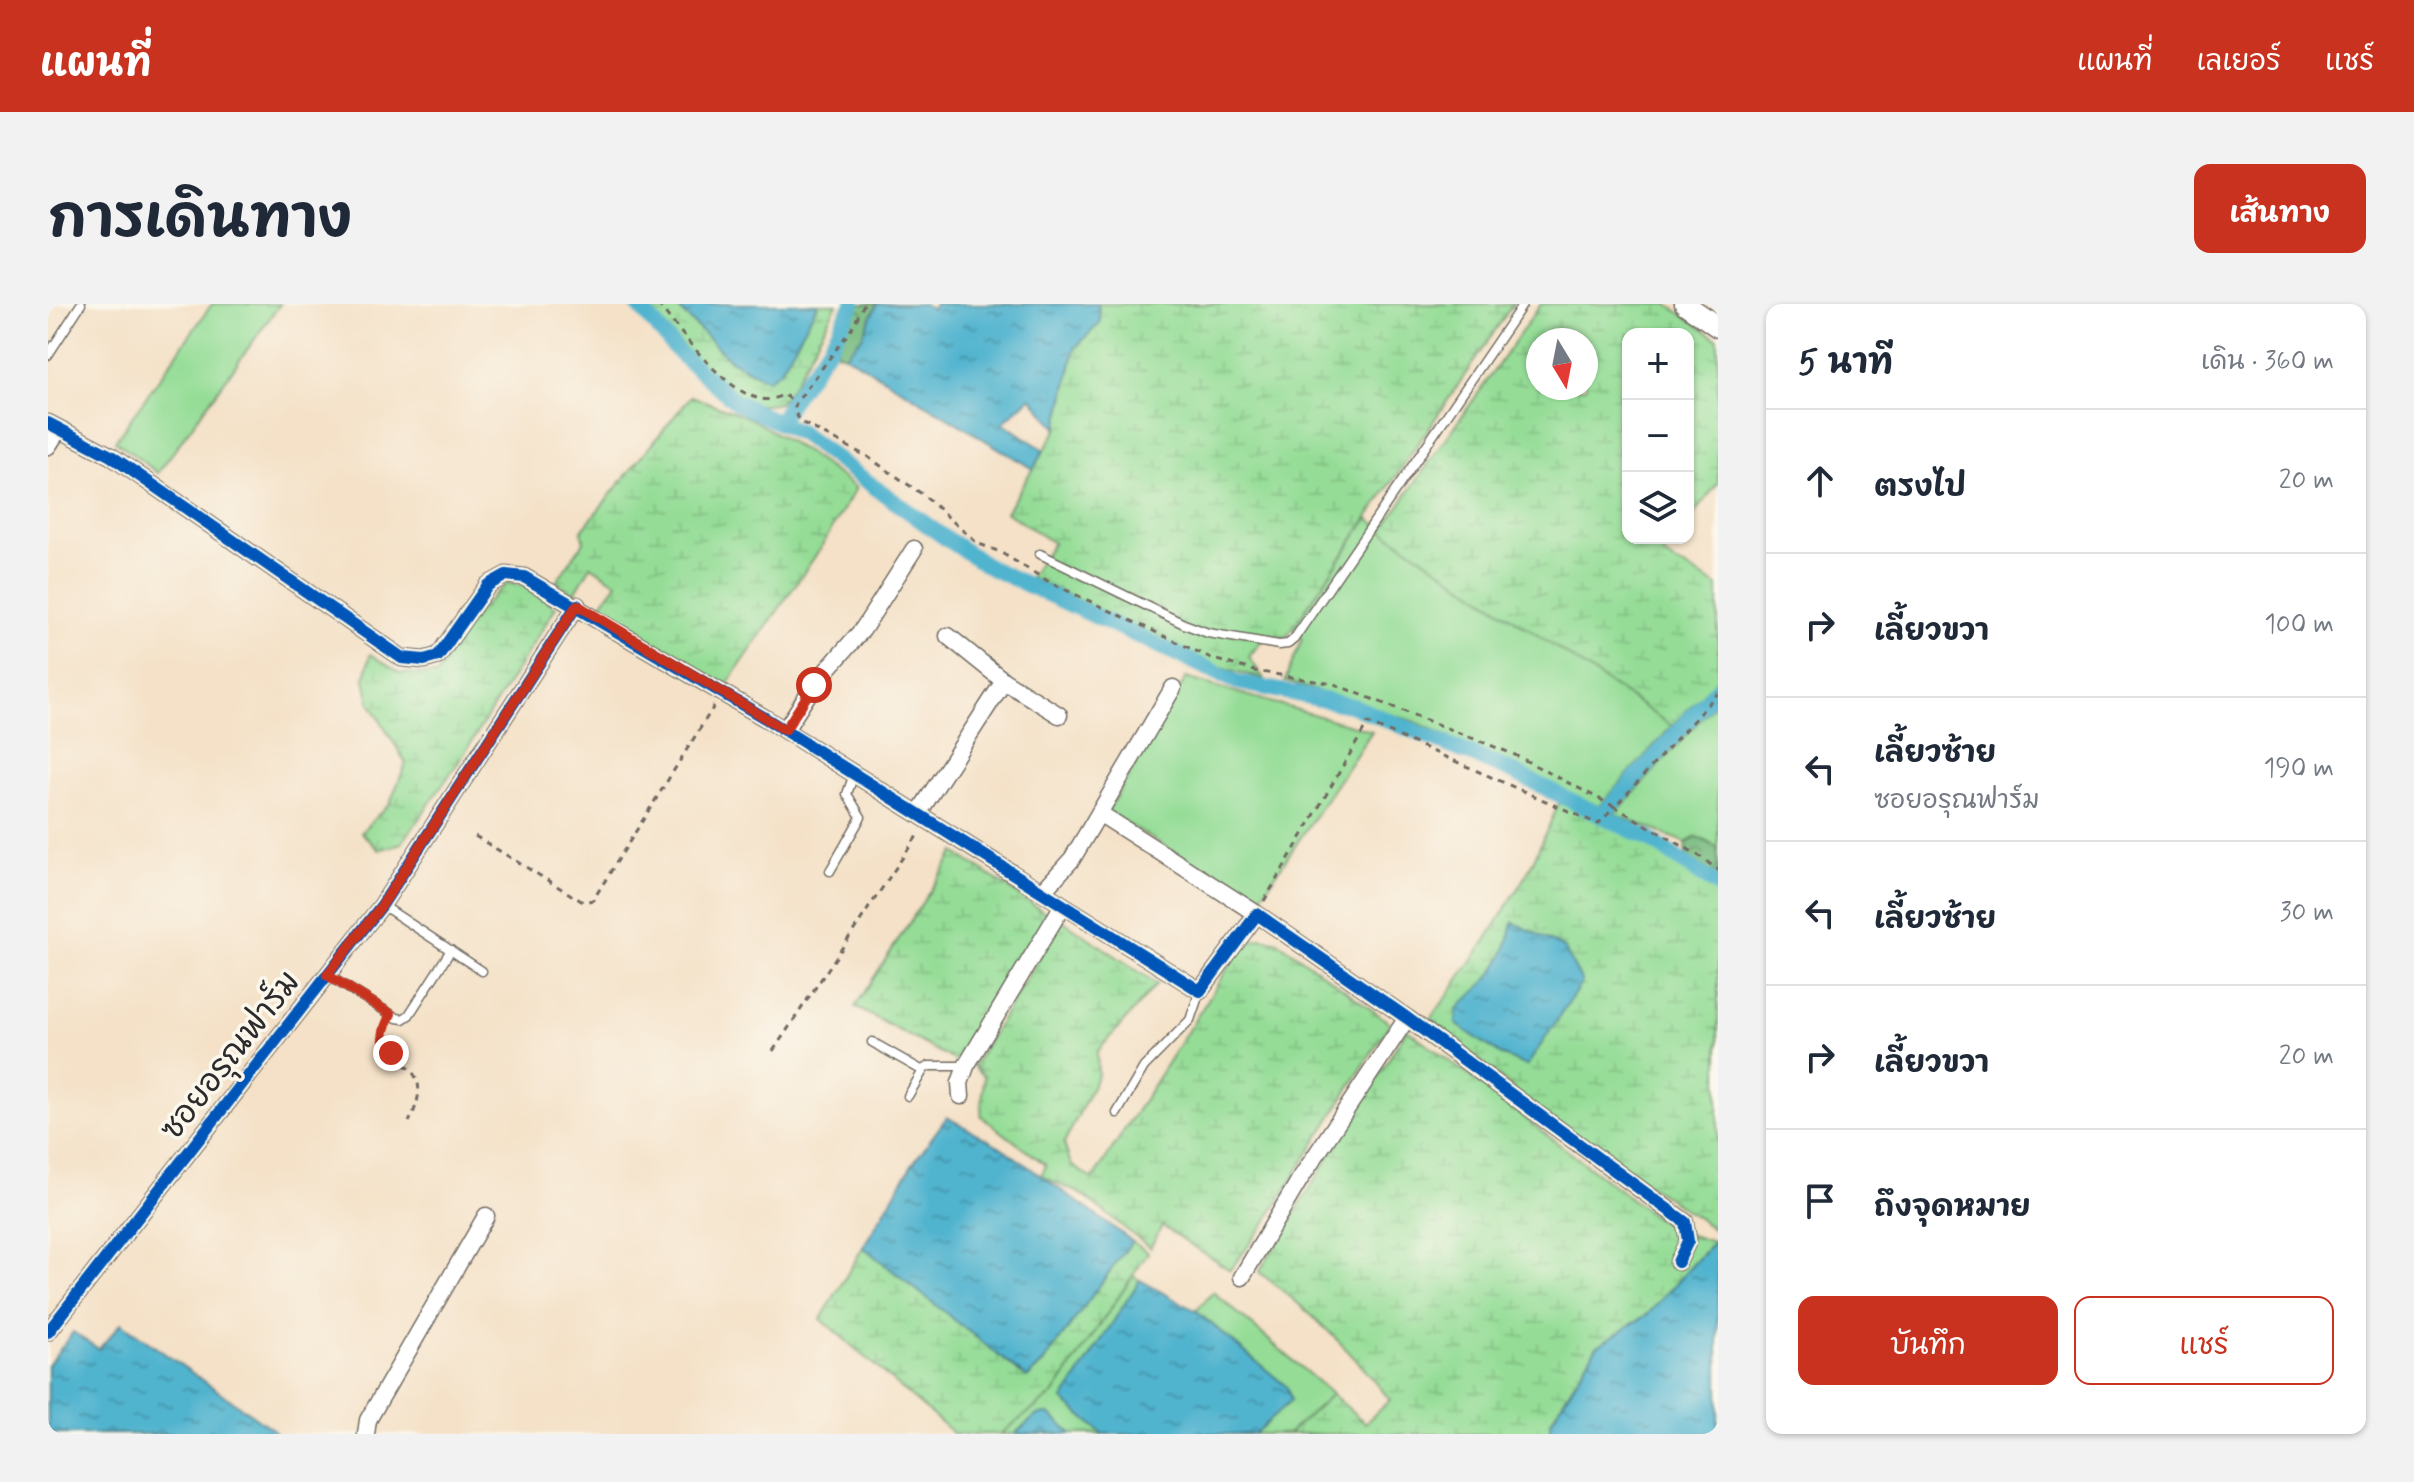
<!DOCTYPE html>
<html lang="th">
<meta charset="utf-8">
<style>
body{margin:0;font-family:Mynerve,"Playpen Sans Thai",sans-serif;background:#f2f2f3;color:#1f2937}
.controls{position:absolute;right:24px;top:24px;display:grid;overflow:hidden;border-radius:16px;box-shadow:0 2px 6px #0004}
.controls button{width:72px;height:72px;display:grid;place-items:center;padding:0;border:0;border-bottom:2px solid #e0e1e3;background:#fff;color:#1f2937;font:40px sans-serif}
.compass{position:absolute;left:1478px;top:24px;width:72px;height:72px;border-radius:50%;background:#fff;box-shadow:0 2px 6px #0004;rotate:170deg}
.stop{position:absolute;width:24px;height:24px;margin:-18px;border:6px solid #c8321e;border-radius:50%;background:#fff}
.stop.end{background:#c8321e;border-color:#fff;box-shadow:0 2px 8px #0008}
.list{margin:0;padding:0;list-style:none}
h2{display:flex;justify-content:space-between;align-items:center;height:104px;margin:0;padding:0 32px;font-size:34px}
h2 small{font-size:26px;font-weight:400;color:#747a83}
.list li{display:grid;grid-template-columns:52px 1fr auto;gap:24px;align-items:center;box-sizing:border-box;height:144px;padding:0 32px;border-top:2px solid #e0e1e3}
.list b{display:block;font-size:30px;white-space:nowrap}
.list p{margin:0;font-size:26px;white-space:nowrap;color:#747a83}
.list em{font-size:26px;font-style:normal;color:#747a83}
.actions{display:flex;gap:16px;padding:24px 32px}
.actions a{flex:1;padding:18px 0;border:2px solid #c8321e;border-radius:16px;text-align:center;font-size:28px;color:#c8321e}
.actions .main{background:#c8321e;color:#fff}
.icon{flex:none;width:44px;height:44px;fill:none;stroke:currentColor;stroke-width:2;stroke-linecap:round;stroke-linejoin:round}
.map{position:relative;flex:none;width:1670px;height:1130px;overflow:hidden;border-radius:16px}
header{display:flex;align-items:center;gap:48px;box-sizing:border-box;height:112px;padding:0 40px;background:#c8321e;color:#fff}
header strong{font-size:38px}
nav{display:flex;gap:44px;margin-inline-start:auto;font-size:28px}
.intro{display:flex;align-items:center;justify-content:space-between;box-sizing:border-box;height:192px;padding:0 48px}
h1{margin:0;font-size:56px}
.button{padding:20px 36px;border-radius:16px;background:#c8321e;color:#fff;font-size:28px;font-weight:700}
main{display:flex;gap:48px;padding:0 48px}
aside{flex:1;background:#fff;border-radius:16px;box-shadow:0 2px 6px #0004}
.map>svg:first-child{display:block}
.grass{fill:#95dd97;stroke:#608461;stroke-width:2}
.forest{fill:url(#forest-crowns);stroke:#527456;stroke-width:2}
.wetland{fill:url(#wetland-marsh);stroke:#608461;stroke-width:2;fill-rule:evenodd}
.water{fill:url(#water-ripples);stroke:#3e707d;stroke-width:2}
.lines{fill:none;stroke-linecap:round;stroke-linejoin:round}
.canal{stroke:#51b4cf;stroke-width:16}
.service-casing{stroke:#716b62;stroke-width:11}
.minor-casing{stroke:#716b62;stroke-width:19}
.tertiary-casing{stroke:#716b62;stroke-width:23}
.path{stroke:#716b62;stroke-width:3;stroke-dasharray:6 6;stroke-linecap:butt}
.service{stroke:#fff;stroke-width:8}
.minor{stroke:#fff;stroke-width:16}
.tertiary{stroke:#fff;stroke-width:20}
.cycleway-casing{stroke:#fbf7ec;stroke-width:17}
.cycleway{stroke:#0057b8;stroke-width:12}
.route{stroke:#c8321e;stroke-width:10}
.labels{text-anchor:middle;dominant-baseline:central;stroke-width:7;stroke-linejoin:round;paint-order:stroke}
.street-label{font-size:32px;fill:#2b2b2b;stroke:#fbf7ec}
</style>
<header>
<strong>แผนที่</strong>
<nav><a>แผนที่</a><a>เลเยอร์</a><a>แชร์</a></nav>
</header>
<div class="intro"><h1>การเดินทาง</h1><a class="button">เส้นทาง</a></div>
<main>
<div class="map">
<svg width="1670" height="1130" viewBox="0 0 1670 1130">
<defs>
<pattern id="forest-crowns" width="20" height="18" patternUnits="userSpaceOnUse" patternTransform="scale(2)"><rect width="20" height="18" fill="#78bc80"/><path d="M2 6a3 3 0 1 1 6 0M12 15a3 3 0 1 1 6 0" fill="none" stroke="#639969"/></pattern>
<pattern id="wetland-marsh" width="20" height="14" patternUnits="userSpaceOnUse" patternTransform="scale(2)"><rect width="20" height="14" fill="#95dd97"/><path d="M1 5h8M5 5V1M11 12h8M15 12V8" fill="none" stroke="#81be82"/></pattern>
<pattern id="water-ripples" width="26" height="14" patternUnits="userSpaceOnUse" patternTransform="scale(2)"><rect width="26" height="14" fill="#51b4cf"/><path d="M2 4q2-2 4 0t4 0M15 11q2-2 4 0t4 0" fill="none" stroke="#4393a8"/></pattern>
</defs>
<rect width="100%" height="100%" fill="#fbf7ec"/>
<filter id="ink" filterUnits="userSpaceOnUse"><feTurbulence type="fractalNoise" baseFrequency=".0125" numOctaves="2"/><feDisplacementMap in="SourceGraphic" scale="16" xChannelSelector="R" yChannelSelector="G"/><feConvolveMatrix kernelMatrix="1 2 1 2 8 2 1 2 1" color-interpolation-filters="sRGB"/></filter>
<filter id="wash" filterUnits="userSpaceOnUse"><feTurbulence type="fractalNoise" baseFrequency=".006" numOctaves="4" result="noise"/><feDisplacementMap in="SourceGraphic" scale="32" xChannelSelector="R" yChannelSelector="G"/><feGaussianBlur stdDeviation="1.8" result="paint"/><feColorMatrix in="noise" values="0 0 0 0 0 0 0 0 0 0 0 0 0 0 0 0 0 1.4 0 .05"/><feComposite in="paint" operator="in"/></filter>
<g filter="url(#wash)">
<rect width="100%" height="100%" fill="#f4e1c7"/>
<path class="grass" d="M 164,0 L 232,0 L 110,169 L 67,137 Z
M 1320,214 L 1624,422 L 1550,503 L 1368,418 L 1237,377 L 1254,335 L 1245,324 Z
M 1138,374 L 1324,427 L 1210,597 L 1059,508 Z
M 1670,396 L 1670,544 L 1649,533 L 1638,539 L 1567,510 Z
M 1085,972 L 1092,976 L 1015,1096 L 1055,1130 L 1024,1130 L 1001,1110 L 973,1124 L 967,1130 L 952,1130 L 1005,1090 Z
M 1165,988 L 1284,1090 L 1240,1130 L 1206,1130 L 1242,1097 L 1239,1083 L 1148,1007 Z"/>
<path class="forest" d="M 808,0 L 829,0 L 814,33 L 797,51 L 789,49 L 789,36 Z
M 1649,533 L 1670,544 L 1670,576 L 1639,556 L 1638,539 Z"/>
<path class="wetland" d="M 598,0 L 626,0 L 682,56 L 733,66 L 770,0 L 789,0 L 744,83 L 731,99 C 725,100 718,102 712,101 C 672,94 625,30 598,0 Z
M 1050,0 L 1465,0 L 1238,334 L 1217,332 L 1201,353 L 1216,375 L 1163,360 L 982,273 L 1005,239 L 958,208 L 1009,125 L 1027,44 L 1052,19 Z
M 1493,0 L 1619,0 L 1670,35 L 1670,179 L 1640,218 L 1640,30 L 1580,30 L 1580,234 L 1628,234 L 1615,251 L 1670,282 L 1670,374 L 1624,422 L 1334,226 ZM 1490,36 L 1538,36 L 1538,84 L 1490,84 Z
M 643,92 L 702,114 L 764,152 L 808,184 L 772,245 L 678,382 L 549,306 L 569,279 L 543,262 L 527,289 L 508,278 L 536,238 L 533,227 Z
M 460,279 L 479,283 L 508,303 L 414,453 L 354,539 L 331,546 L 313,528 L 342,499 L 358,459 L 322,399 L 317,374 L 322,350 L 352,369 L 389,371 C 408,337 429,303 460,279 Z
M 1512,497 L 1639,556 L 1670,576 L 1670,928 L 1488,804 L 1383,715 L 1437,638 L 1481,566 ZM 1466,618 L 1455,752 L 1409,705 C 1441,676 1457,661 1466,618 Z
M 907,548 L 1002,612 L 926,734 L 908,757 L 807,703 Z
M 1014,616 L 1109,680 L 1049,748 L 1050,771 L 1016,840 L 1023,861 L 1045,875 L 1196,639 L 1214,634 L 1231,638 L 1342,719 L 1214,924 L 1182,966 L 1114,922 L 1102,944 L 1035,891 L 993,872 L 998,861 L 933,812 L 936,772 L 925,762 Z
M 1359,725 L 1623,925 L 1665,938 L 1600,1010 L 1549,1042 L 1502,1118 L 1502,1130 L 1240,1130 L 1284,1090 L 1317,1119 L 1342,1096 C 1305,1048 1260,1005 1211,968 Z
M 1084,937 L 1100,949 L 1005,1090 L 952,1130 L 906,1130 L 773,1015 L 815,943 L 979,1074 L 995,1059 Z"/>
<path class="water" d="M 626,0 L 770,0 L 733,66 L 719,76 L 682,56 Z
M 829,0 L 876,0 L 884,5 L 887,0 L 1050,0 L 1052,19 L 1027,44 L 1009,125 L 983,93 L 955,119 L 996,146 L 985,165 L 797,51 L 814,33 Z
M 1465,618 L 1516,644 L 1534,678 L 1479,762 L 1455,752 L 1408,720 L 1409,705 C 1441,676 1457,661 1465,618 Z
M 899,813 L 953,843 L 1084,937 L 995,1059 L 979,1074 L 815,943 L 863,862 Z
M 1670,933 L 1670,1130 L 1502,1130 L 1502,1119 L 1549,1042 L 1600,1010 Z
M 1092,976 L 1148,1007 L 1239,1083 L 1243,1097 L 1206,1130 L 1055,1130 L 1015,1096 Z
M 73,1019 L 227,1127 L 226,1130 L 0,1130 L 0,1061 L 25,1028 L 51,1045 Z
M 1001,1110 L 1024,1130 L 967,1130 L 989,1111 Z"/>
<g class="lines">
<path class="canal" d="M 589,0 L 632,50 L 688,98 L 752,129 L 893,231 L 943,264 L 1189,378 L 1305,402 L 1461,466 L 1601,535 L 1670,582
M 731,119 L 742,99 L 782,42 L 805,0
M 1553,512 L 1670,384"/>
</g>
</g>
<g filter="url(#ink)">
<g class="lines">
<g class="service-casing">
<path id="service" d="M 0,51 L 33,0
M 992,250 L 1136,320 L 1160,329 L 1231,341 L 1240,340 L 1246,335 L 1475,0
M 782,567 L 813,513 L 799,490 L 806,470
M 334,601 L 434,667
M 279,671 L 349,714 L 355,715 L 361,711 L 403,646
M 824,738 L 875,767
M 860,792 L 876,765 L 881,762 L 918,762
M 1069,809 L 1096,763 L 1142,716 L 1152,687"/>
</g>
<g class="minor-casing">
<path id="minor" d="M 0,119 L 63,152 L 354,354 L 376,356 L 390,352 L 440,281 L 458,271 L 476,273 L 717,414 L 1152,687 L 1209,610 L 1359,714 L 1637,918 L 1640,937 L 1630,958
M 0,142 L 11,125
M 900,332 L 956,377 L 1011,411
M 737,426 L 766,381 L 815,325 L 866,245
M 1051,509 L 1209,610
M 870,510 L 956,377
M 994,588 L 1024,555 L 1125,384
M 913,792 L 912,779 L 918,762 L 1015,601
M 1194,973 L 1252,875 L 1359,714
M 0,1028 L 334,601 L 529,301
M 318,1130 L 320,1116 L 438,912"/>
</g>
<g class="tertiary-casing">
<path id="tertiary" d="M 1637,0 L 1670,23"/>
</g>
<path class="path" d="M 610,0 C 631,25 697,119 735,90 L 747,98
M 816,0 L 804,24 L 748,99 L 746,107 L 753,118 L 820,153 L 874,190 L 929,239 L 952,248 L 1003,279 L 1165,355 L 1207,367 L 1286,380 L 1465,450 L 1567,503 L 1670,389
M 427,532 L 535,598 L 545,596 L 666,402
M 1216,597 L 1320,419 L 1550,520 L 1567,503 L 1650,551 L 1670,566
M 337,721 C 324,768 396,749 361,818
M 725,747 L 871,529"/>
<use href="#service" class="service"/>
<use href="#minor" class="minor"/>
<use href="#tertiary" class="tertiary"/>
<g class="cycleway-casing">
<path id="cycleway" d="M 0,119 L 63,152 L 354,354 L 376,356 L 390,352 L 440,281 L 458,271 L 476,273 L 717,414 L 1152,687 L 1209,610 L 1359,714 L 1637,918 L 1640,937 L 1630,958
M 0,1028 L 334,601 L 529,301"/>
</g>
<use href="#cycleway" class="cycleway"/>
</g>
</g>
<g class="lines" filter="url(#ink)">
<path class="route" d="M 343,749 C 331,736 335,725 343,710 L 279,671 L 334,601 L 529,301 L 737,426 L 766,381"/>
</g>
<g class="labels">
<g class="street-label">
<text transform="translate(183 752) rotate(-52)">ซอยอรุณฟาร์ม</text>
</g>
</g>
</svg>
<div class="controls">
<button>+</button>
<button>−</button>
<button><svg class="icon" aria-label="layers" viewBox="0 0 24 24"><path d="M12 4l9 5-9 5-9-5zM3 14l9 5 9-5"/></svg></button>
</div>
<svg class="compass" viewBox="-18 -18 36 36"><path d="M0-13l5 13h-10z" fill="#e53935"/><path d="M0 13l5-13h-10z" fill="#747a83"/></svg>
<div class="stop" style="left:766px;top:381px"></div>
<div class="stop end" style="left:343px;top:749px"></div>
</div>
<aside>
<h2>5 นาที<small>เดิน · 360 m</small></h2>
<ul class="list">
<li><svg class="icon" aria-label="ahead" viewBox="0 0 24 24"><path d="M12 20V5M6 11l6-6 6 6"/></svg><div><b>ตรงไป</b></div><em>20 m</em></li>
<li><svg class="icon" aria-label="right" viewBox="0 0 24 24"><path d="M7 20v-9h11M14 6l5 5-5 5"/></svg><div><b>เลี้ยวขวา</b></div><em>100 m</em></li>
<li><svg class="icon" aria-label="left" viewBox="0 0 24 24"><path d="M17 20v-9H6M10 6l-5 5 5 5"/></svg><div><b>เลี้ยวซ้าย</b><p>ซอยอรุณฟาร์ม</p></div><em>190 m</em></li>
<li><svg class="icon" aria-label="left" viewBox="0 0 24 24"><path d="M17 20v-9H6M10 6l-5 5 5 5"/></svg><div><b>เลี้ยวซ้าย</b></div><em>30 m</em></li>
<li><svg class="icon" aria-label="right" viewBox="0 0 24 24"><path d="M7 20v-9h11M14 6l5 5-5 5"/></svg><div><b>เลี้ยวขวา</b></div><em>20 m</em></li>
<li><svg class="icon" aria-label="arrive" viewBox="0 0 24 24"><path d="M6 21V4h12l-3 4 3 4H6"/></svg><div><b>ถึงจุดหมาย</b></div></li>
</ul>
<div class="actions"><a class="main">บันทึก</a><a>แชร์</a></div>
</aside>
</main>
